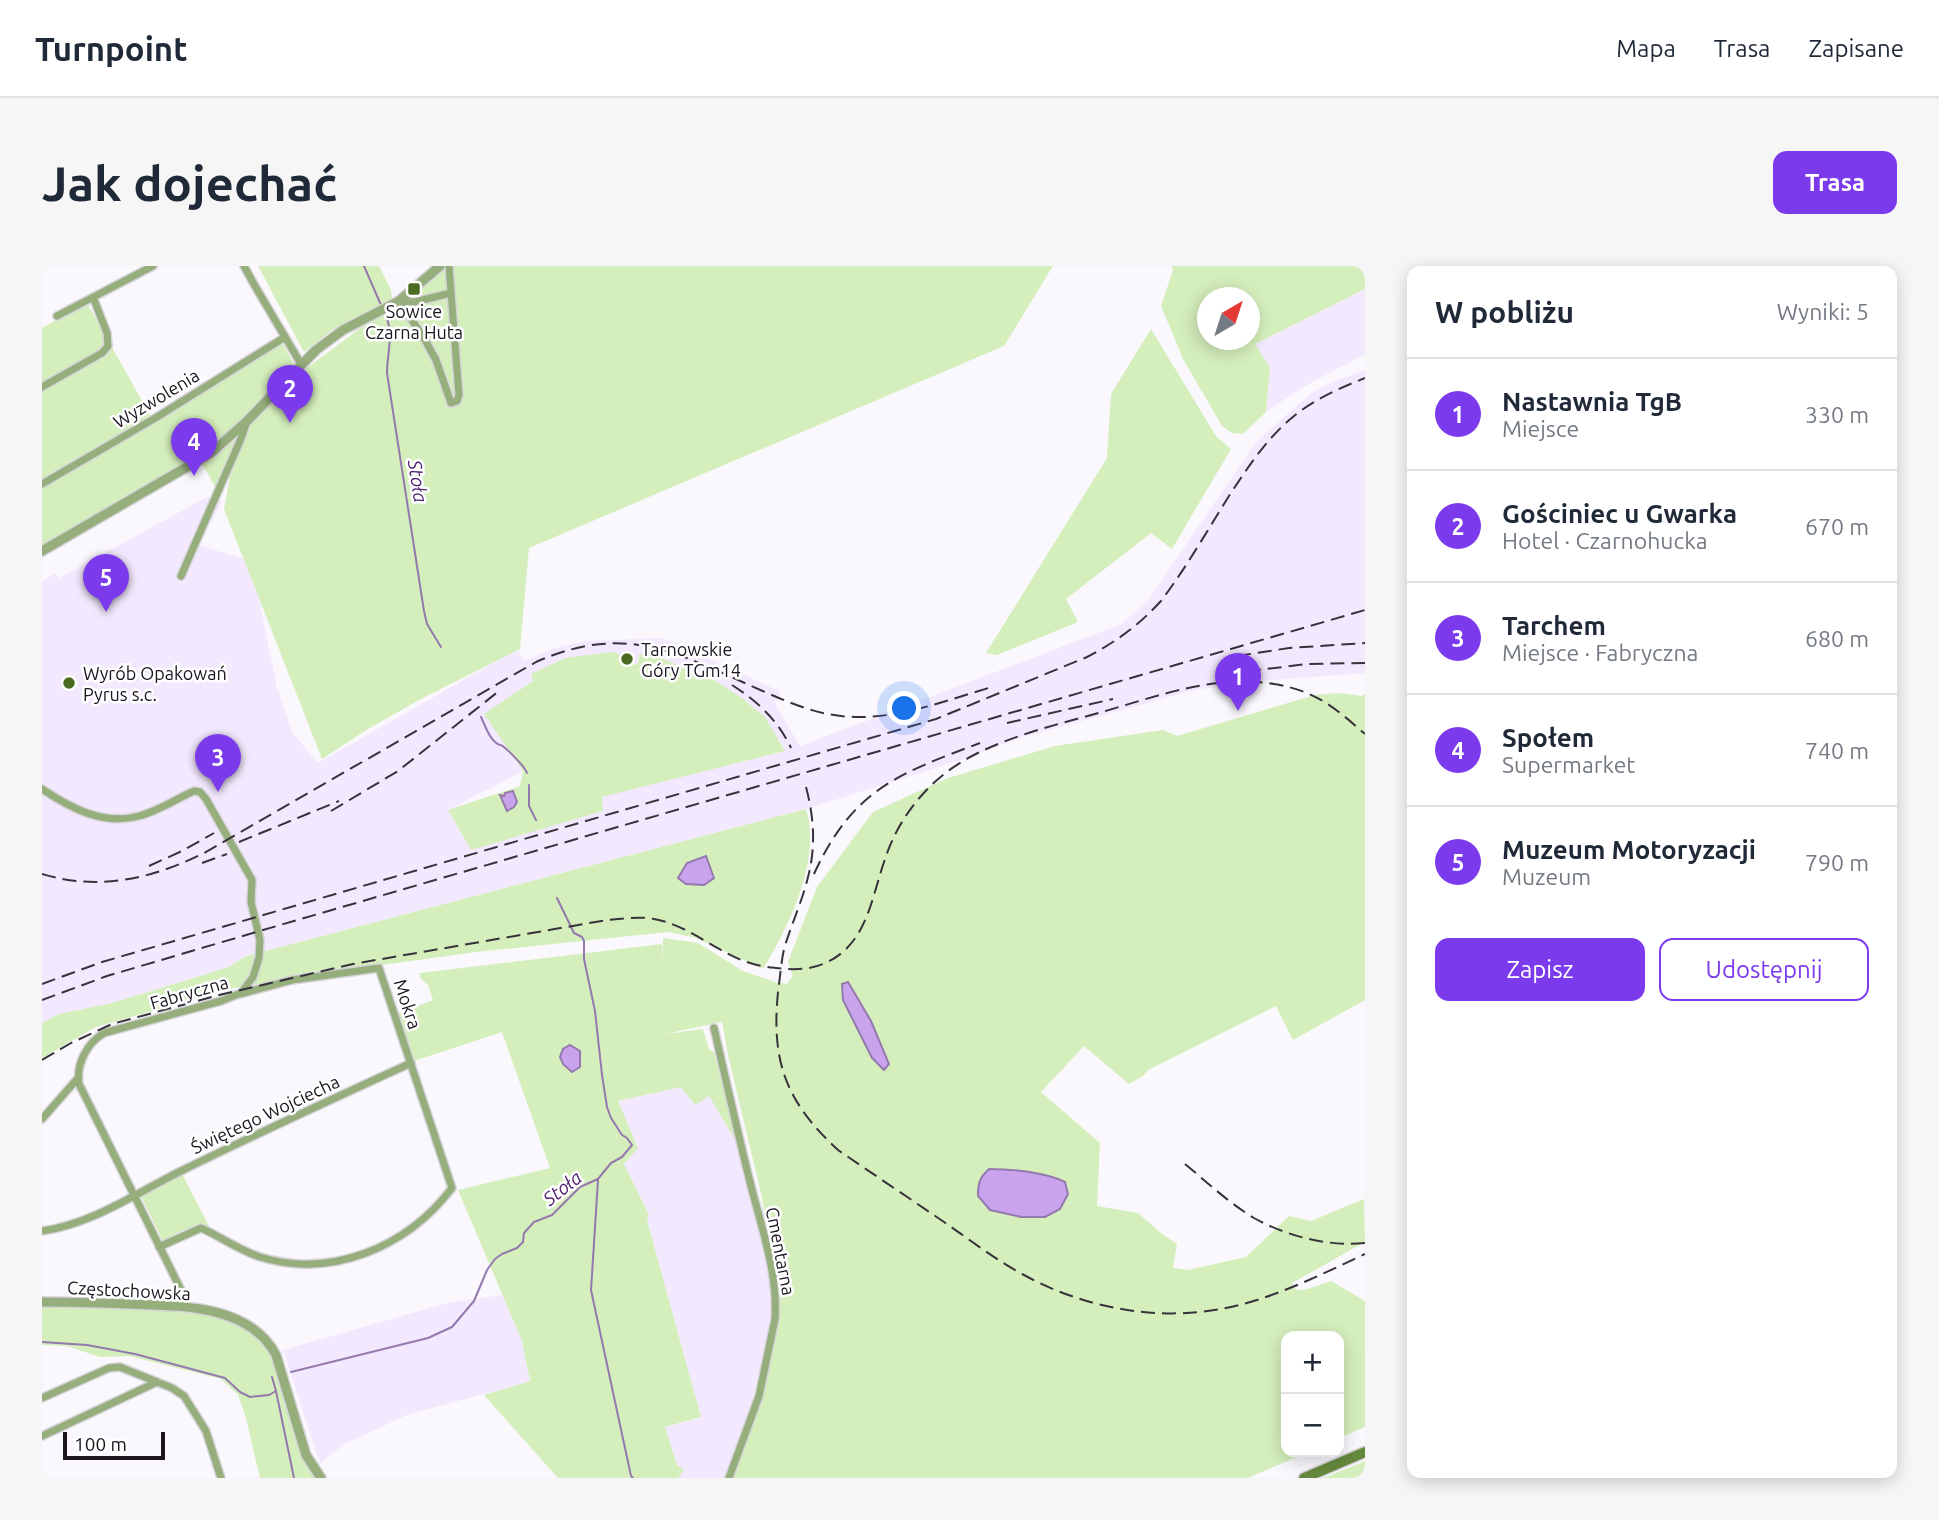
<!DOCTYPE html>
<html lang="pl">
<meta charset="utf-8">
<style>
body{margin:0;font-family:Ubuntu,sans-serif;background:#f6f6f7;color:#1f2937}
.controls{position:absolute;right:21px;bottom:21px;display:grid;overflow:hidden;border-radius:14px;box-shadow:0 4px 18px #0003}
.controls button{width:63px;height:63px;display:grid;place-items:center;padding:0;border:0;border-bottom:2px solid #e0e1e3;background:#fff;color:#1f2937;font:35px sans-serif}
.compass{position:absolute;left:1155px;top:21px;width:63px;height:63px;border-radius:50%;background:#fff;box-shadow:0 4px 18px #0003;rotate:39deg}
.scale{position:absolute;left:21px;bottom:18px;width:102px;box-sizing:border-box;padding-left:7px;border:4px solid #1a151f;border-top:0;font-size:19px;line-height:24px;white-space:nowrap;color:#1a151f;-webkit-text-stroke:5px #fff;paint-order:stroke}
.you{position:absolute;left:863px;top:443px;width:24px;height:24px;margin:-18px;border:5px solid #fff;border-radius:50%;background:#1a73e8;box-shadow:0 0 0 10px #1a73e833}
.badge{display:grid;place-items:center;width:46px;height:46px;border-radius:50%;background:#7c3aed;color:#fff;font-size:23px;font-weight:700}
.pin{position:absolute;translate:-50% -58px;filter:drop-shadow(0 2px 4px #0008)}
.pin::after{content:'';position:absolute;top:37px;width:24px;height:21px;background:inherit;clip-path:polygon(0 0,100% 0,50% 100%)}
.list{margin:0;padding:0;list-style:none}
h2{display:flex;justify-content:space-between;align-items:center;height:91px;margin:0;padding:0 28px;font-size:30px}
h2 small{font-size:23px;font-weight:400;color:#747a83}
.list li{display:grid;grid-template-columns:46px 1fr auto;gap:21px;align-items:center;box-sizing:border-box;height:112px;padding:0 28px;border-top:2px solid #e0e1e3}
.list b{display:block;font-size:26px;white-space:nowrap}
.list p{margin:0;font-size:23px;white-space:nowrap;color:#747a83}
.list em{font-size:23px;font-style:normal;color:#747a83}
.actions{display:flex;gap:14px;padding:21px 28px}
.actions a{flex:1;padding:16px 0;border:2px solid #7c3aed;border-radius:14px;text-align:center;font-size:24px;color:#7c3aed}
.actions .main{background:#7c3aed;color:#fff}
.map{position:relative;flex:none;width:1323px;height:1212px;overflow:hidden;border-radius:14px}
header{display:flex;align-items:center;gap:42px;box-sizing:border-box;height:98px;padding:0 35px;background:#fff;border-bottom:2px solid #e0e1e3}
header strong{font-size:33px}
nav{display:flex;gap:38px;margin-inline-start:auto;font-size:24px}
.intro{display:flex;align-items:center;justify-content:space-between;box-sizing:border-box;height:168px;padding:0 42px}
h1{margin:0;font-size:49px}
.button{padding:18px 32px;border-radius:14px;background:#7c3aed;color:#fff;font-size:24px;font-weight:700}
main{display:flex;gap:42px;padding:0 42px}
aside{flex:1;background:#fff;border-radius:14px;box-shadow:0 4px 18px #0003}
.map>svg:first-child{display:block}
.built{fill:#f3e9fe;fill-rule:evenodd}
.green{fill:#d5efbc;fill-rule:evenodd}
.water{fill:#c9a4ec;stroke:#9479ae;stroke-width:2}
.lines{fill:none;stroke-linecap:round;stroke-linejoin:round}
.stream{stroke:#9479ae;stroke-width:2}
.minor-casing{stroke:#d6d3d9;stroke-width:10}
.tertiary-casing{stroke:#d6d3d9;stroke-width:12}
.secondary-casing{stroke:#d6d3d9;stroke-width:13}
.minor{stroke:#95ae7c;stroke-width:7}
.tertiary{stroke:#95ae7c;stroke-width:9}
.secondary{stroke:#65893c;stroke-width:10}
.rail{stroke:#37323b;stroke-width:2;stroke-dasharray:14 7;stroke-linecap:butt}
.poi-dot{fill:#4b6b22;stroke:#fff;stroke-width:2.5}
.labels{text-anchor:middle;dominant-baseline:central;stroke-width:5;stroke-linejoin:round;paint-order:stroke}
.poi-label{font-size:18px;fill:#1a151f;stroke:#fff;text-anchor:start}
.street-label{font-size:18px;fill:#1a151f;stroke:#fff}
.water-label{font-size:19px;font-style:italic;fill:#4e1d70;stroke:#fff}
</style>
<header>
<strong>Turnpoint</strong>
<nav><a>Mapa</a><a>Trasa</a><a>Zapisane</a></nav>
</header>
<div class="intro"><h1>Jak dojechać</h1><a class="button">Trasa</a></div>
<main>
<div class="map">
<svg width="1323" height="1212" viewBox="0 0 1323 1212">
<rect width="100%" height="100%" fill="#faf7fd"/>
<path class="built" d="M 1323,23 L 1323,88 L 1263,120 L 1224,146 L 1228,102 L 1213,78 Z
M 1323,104 L 1323,407 L 1199,416 L 1149,425 L 978,472 L 919,494 L 764,543 L 204,690 L 187,701 L 70,737 L 17,748 L 0,757 L 0,315 L 14,307 L 17,312 L 165,231 L 180,236 L 156,279 L 209,295 L 235,421 L 250,466 L 276,497 L 476,383 L 482,395 L 513,382 L 543,375 L 619,372 L 630,375 L 739,426 L 733,438 L 758,480 L 1080,358 L 1107,333 L 1214,176 L 1268,128 L 1293,115 ZM 597,388 L 619,392 L 674,415 L 732,469 L 743,485 L 533,537 L 497,550 L 422,572 L 406,544 L 481,505 L 443,448 L 492,414 L 489,409 L 596,398 Z
M 640,820 L 667,829 L 696,879 L 718,970 L 729,1027 L 730,1041 L 726,1066 L 709,1138 L 683,1212 L 636,1212 L 642,1204 L 635,1199 L 623,1161 L 659,1152 L 605,954 L 607,949 L 582,898 L 596,881 L 576,835 Z
M 460,1029 L 480,1075 L 488,1116 L 367,1148 L 301,1179 L 278,1198 L 241,1084 L 405,1037 Z"/>
<path class="green" d="M 216,0 L 337,0 L 349,24 L 350,33 L 290,64 L 262,86 Z
M 401,0 L 1011,0 L 962,80 L 487,282 L 478,383 L 377,434 L 326,463 L 280,493 L 182,243 L 193,184 L 174,222 L 160,198 L 171,191 L 83,240 L 0,291 L 0,62 L 45,37 L 112,156 L 239,74 L 257,108 Z
M 1130,0 L 1323,0 L 1323,23 L 1213,78 L 1228,102 L 1224,146 L 1201,168 L 1190,167 L 1180,160 L 1141,93 L 1119,40 L 1131,4 ZM 1166,32 L 1208,32 L 1208,74 L 1166,74 Z
M 1109,63 L 1174,170 L 1189,183 L 1130,283 L 1109,267 L 1024,333 L 1036,356 L 955,389 L 944,387 L 1065,192 L 1069,128 Z
M 569,386 L 578,388 L 579,399 L 596,398 L 597,388 L 619,392 L 674,415 L 700,432 L 723,451 L 743,485 L 560,531 L 561,545 L 429,584 L 406,544 L 478,520 L 481,505 L 442,448 L 491,415 L 489,408 L 523,392 Z
M 1297,427 L 1320,430 L 1323,428 L 1323,734 L 1251,774 L 1234,740 L 1106,804 L 1101,810 L 1087,818 L 1042,780 L 999,826 L 1058,877 L 1055,940 L 1096,947 L 1120,968 L 1135,978 L 1131,1002 L 1146,1004 L 1204,991 L 1247,950 L 1269,955 L 1322,933 L 1323,976 L 1250,1017 L 1254,1024 L 1266,1023 L 1289,1015 L 1323,1035 L 1323,1161 L 1297,1172 L 1297,1070 L 1244,1070 L 1244,1186 L 1266,1186 L 1206,1212 L 691,1212 L 720,1131 L 737,1051 L 738,1028 L 719,927 L 687,794 L 680,756 L 623,768 L 661,763 L 667,783 L 672,786 L 696,879 L 667,830 L 653,839 L 639,821 L 576,835 L 596,882 L 582,898 L 607,949 L 605,954 L 659,1151 L 623,1161 L 635,1199 L 642,1204 L 636,1212 L 516,1212 L 442,1129 L 488,1115 L 480,1075 L 416,924 L 508,902 L 460,766 L 372,795 L 355,748 L 391,734 L 386,719 L 379,713 L 377,707 L 620,678 L 620,700 L 621,672 L 656,677 L 701,705 L 733,716 L 745,718 L 751,710 L 746,696 L 775,621 L 831,546 L 906,512 L 1013,480 L 1121,464 L 1135,470 L 1273,429 ZM 994,909 L 1014,912 L 1018,943 Z
M 764,543 C 780,592 747,661 721,703 L 654,672 L 626,666 L 434,686 L 268,709 L 192,722 L 54,761 L 0,792 L 0,757 L 17,748 L 70,737 L 187,701 L 204,690 Z
M 140,908 L 167,960 L 166,962 C 151,956 135,968 121,975 L 99,930 Z
M 0,1040 C 27,1041 54,1041 80,1042 C 128,1043 206,1041 231,1091 C 235,1101 237,1112 239,1122 C 248,1153 255,1186 273,1212 L 218,1212 L 204,1152 L 196,1129 L 179,1113 L 87,1090 L 58,1091 L 25,1080 L 0,1079 Z
M 1323,1195 L 1323,1212 L 1282,1212 Z"/>
<path class="water" d="M 471,525 L 475,536 L 472,541 L 465,545 L 458,529 L 462,530 L 463,527 Z
M 664,590 L 672,612 L 662,619 L 644,618 L 636,612 L 645,597 Z
M 806,716 L 829,755 L 847,798 L 842,804 L 830,792 L 801,734 L 800,718 Z
M 528,779 L 538,785 L 538,801 L 530,806 L 521,798 L 518,791 L 521,783 Z
M 947,903 C 969,903 1003,906 1023,916 L 1026,928 L 1018,943 L 1003,951 L 979,951 L 948,944 L 936,930 C 936,918 937,912 947,903 Z"/>
<g class="lines">
<path class="stream" d="M 322,0 L 339,39
M 344,50 C 352,69 345,87 345,107 L 382,345 L 385,358 L 399,381
M 439,451 C 443,459 446,470 453,476 C 462,483 455,475 463,482 C 469,487 483,501 485,507
M 487,519 L 487,540 L 494,554
M 556,914 L 549,1024 L 589,1210 L 591,1212
M 0,1076 L 45,1079 L 93,1088 L 183,1112 L 198,1126 L 208,1131 L 227,1129 L 234,1125 L 230,1111
M 249,1106 L 386,1072 L 410,1061 L 432,1035 L 445,1004 L 453,993 L 460,988 L 475,982 L 481,976 L 482,967 L 492,956 L 510,949 L 538,921 L 556,913 L 569,897 L 580,891 L 590,879 L 585,872 L 580,869 L 569,852 L 565,841 L 560,809 L 553,745 L 542,693 L 542,675 L 540,671 L 532,667 L 515,632
M 234,1125 L 252,1212"/>
<g class="minor-casing">
<path id="minor" d="M 202,0 L 213,20 L 259,98
M 357,35 L 382,72 L 394,94 L 409,137 L 415,135 L 417,129 L 407,0
M 357,35 L 372,36 L 409,27
M 15,50 L 111,0
M 0,121 L 60,87 L 66,80 L 65,67 L 51,31
M 0,218 L 115,151 L 243,71
M 139,310 L 198,175 L 205,155
M 0,523 C 28,542 62,560 97,550 C 116,545 134,533 152,525 L 158,526 L 164,533 L 210,614 L 209,636 L 218,674 L 217,692 L 211,711 L 199,727 L 179,735 L 62,767 C 45,777 34,798 37,818 L 141,1028 L 144,1040
M 672,762 C 684,815 696,868 709,920 C 720,963 736,1008 733,1053 L 717,1130 L 687,1212
M 0,853 L 36,812
M 0,965 C 51,958 96,926 141,904 C 216,867 293,832 369,797
M 117,981 L 159,962 C 179,971 197,984 218,991 C 290,1013 365,981 410,922 L 337,702 L 250,714 L 198,728
M 0,1132 L 67,1102 L 78,1101 L 130,1122 L 142,1130 L 164,1165 L 179,1212
M 0,1170 L 115,1116"/>
</g>
<g class="tertiary-casing">
<path id="tertiary" d="M 0,285 L 169,187 L 205,155 L 274,84 L 301,64 L 357,35 L 398,0
M 0,1036 C 29,1036 58,1037 87,1038 C 137,1040 207,1038 234,1089 L 264,1189 L 279,1212"/>
</g>
<g class="secondary-casing">
<path id="secondary" d="M 1262,1212 L 1323,1186"/>
</g>
<use href="#minor" class="minor"/>
<use href="#tertiary" class="tertiary"/>
<use href="#secondary" class="secondary"/>
<path class="rail" d="M 1195,390 L 1247,382 L 1323,377
M 1184,408 L 1265,398 L 1323,397
M 690,419 C 715,435 736,454 749,482
M 965,457 L 1071,433
M 764,521 C 772,551 774,581 766,611 C 760,636 749,659 742,683 C 739,697 738,712 736,726 C 729,796 744,836 796,884 C 831,908 867,932 902,956 C 928,974 954,994 982,1009 C 1042,1042 1116,1056 1184,1042 C 1233,1032 1278,1009 1323,988
M 289,545 L 356,505 L 457,425
M 197,576 L 297,535
M 160,597 L 185,588
M 107,600 L 140,585 L 172,567
M 0,608 C 57,625 110,613 162,587 L 494,396 C 587,355 638,389 723,426 C 748,437 772,447 799,450 C 851,456 901,435 950,421
M 772,608 C 811,523 856,508 938,477
M 0,718 L 60,696 L 894,453 L 1045,391 C 1074,376 1097,359 1119,335 C 1144,302 1165,265 1187,230 C 1206,201 1224,173 1252,150 C 1273,133 1298,122 1323,112
M 0,734 L 65,710 L 221,664 L 1323,344
M 0,794 L 29,777 L 70,758 L 177,729 L 311,698 L 565,654 C 580,653 597,650 612,653 C 647,659 675,687 708,697 C 717,700 726,701 734,702 C 750,704 766,704 781,698 C 825,680 829,633 843,593 C 851,569 863,548 880,529 C 894,513 911,500 930,490 C 970,469 1017,458 1060,446 C 1116,430 1173,408 1232,418 C 1274,425 1292,441 1323,468
M 1143,898 C 1166,917 1187,937 1212,952 C 1244,970 1287,981 1323,977"/>
</g>
<g class="poi-dot">
<rect x="365" y="16" width="14" height="14" rx="3.5"/>
<circle cx="585" cy="393" r="7"/>
<circle cx="27" cy="417" r="7"/>
</g>
<g class="labels">
<g class="poi-label">
<text x="372" y="45" text-anchor="middle">Sowice<tspan x="372" dy="21">Czarna Huta</tspan></text>
<text x="599" y="383">Tarnowskie<tspan x="599" dy="21">Góry TGm14</tspan></text>
<text x="41" y="407">Wyrób Opakowań<tspan x="41" dy="21">Pyrus s.c.</tspan></text>
</g>
<g class="street-label">
<text transform="translate(114 132) rotate(-31)">Wyzwolenia</text>
<text transform="translate(147 726) rotate(-16)">Fabryczna</text>
<text transform="translate(366 738) rotate(72)">Mokra</text>
<text transform="translate(223 848) rotate(-25)">Świętego Wojciecha</text>
<text transform="translate(739 985) rotate(79)">Cmentarna</text>
<text transform="translate(87 1024) rotate(3)">Częstochowska</text>
</g>
<g class="water-label">
<text transform="translate(376 215) rotate(81)">Stoła</text>
<text transform="translate(520 922) rotate(-38)">Stoła</text>
</g>
</g>
</svg>
<div class="controls">
<button>+</button>
<button>−</button>
</div>
<svg class="compass" viewBox="-18 -18 36 36"><path d="M0-13l5 13h-10z" fill="#e53935"/><path d="M0 13l5-13h-10z" fill="#747a83"/></svg>
<div class="scale">100 m</div>
<div class="you"></div>
<div class="pin badge" style="left:1196px;top:445px">1</div>
<div class="pin badge" style="left:248px;top:157px">2</div>
<div class="pin badge" style="left:176px;top:526px">3</div>
<div class="pin badge" style="left:152px;top:210px">4</div>
<div class="pin badge" style="left:64px;top:346px">5</div>
</div>
<aside>
<h2>W pobliżu<small>Wyniki: 5</small></h2>
<ul class="list">
<li><span class="badge">1</span><div><b>Nastawnia TgB</b><p>Miejsce</p></div><em>330 m</em></li>
<li><span class="badge">2</span><div><b>Gościniec u Gwarka</b><p>Hotel · Czarnohucka</p></div><em>670 m</em></li>
<li><span class="badge">3</span><div><b>Tarchem</b><p>Miejsce · Fabryczna</p></div><em>680 m</em></li>
<li><span class="badge">4</span><div><b>Społem</b><p>Supermarket</p></div><em>740 m</em></li>
<li><span class="badge">5</span><div><b>Muzeum Motoryzacji</b><p>Muzeum</p></div><em>790 m</em></li>
</ul>
<div class="actions"><a class="main">Zapisz</a><a>Udostępnij</a></div>
</aside>
</main>
